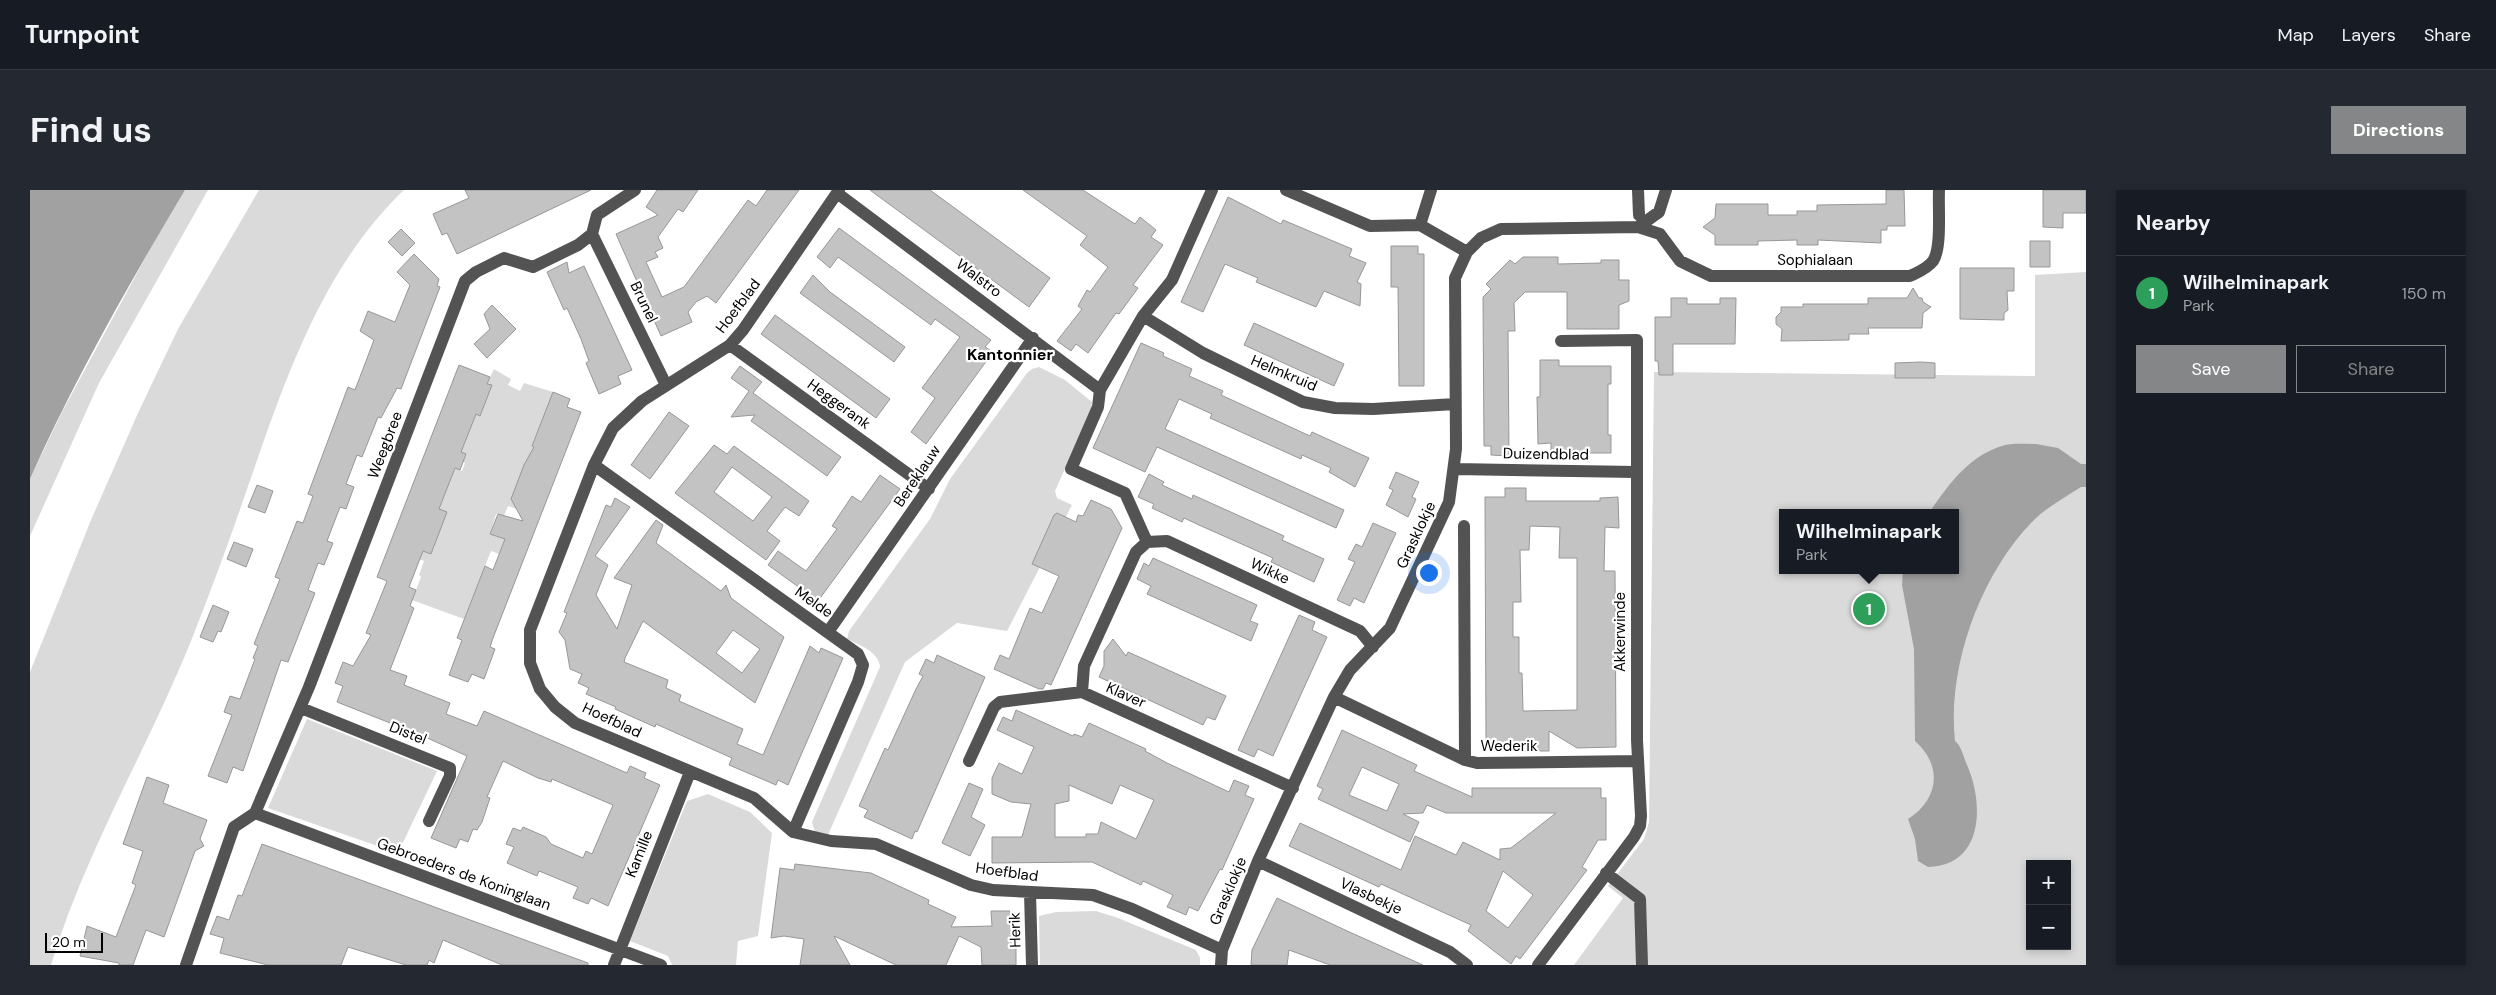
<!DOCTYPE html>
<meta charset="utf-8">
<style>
body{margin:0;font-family:"DM Sans",sans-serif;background:#242831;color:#f1f3f6}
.controls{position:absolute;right:15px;bottom:15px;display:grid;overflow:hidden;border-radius:0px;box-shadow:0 2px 8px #0003}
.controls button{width:45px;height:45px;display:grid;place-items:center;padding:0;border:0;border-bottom:1px solid #363941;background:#171b24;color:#f1f3f6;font:25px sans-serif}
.scale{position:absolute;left:15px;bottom:12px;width:58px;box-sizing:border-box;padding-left:5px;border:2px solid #000;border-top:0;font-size:14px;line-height:18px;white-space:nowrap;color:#000;-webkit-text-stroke:4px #fff;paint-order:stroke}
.you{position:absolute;left:1398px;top:382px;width:18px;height:18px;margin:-12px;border:4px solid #fff;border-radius:50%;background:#1a73e8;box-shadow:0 0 0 8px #1a73e833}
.badge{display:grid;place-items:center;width:32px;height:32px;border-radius:50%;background:#858687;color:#fff;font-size:16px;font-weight:700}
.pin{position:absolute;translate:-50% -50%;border:2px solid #fff;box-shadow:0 1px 5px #0006}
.popup{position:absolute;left:1749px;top:319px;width:180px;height:65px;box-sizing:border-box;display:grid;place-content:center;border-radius:0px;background:#171b24;filter:drop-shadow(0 1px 4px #0005);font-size:16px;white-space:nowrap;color:#9ea1a6}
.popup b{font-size:19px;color:#f1f3f6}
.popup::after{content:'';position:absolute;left:50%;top:100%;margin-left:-10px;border:10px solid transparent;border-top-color:#171b24}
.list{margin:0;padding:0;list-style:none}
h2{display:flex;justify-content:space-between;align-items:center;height:65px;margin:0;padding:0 20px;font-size:21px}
h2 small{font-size:16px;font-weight:400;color:#9ea1a6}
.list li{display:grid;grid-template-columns:32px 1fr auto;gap:15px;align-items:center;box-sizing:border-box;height:75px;padding:0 20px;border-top:1px solid #363941}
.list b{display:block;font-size:19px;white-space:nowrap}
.list p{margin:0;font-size:16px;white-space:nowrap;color:#9ea1a6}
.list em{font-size:16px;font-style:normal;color:#9ea1a6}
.actions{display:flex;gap:10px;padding:15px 20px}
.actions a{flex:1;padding:11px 0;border:1px solid #858687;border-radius:0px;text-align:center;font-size:18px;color:#858687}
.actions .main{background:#858687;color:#fff}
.map{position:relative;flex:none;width:2056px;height:775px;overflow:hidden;border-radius:0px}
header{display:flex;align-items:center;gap:30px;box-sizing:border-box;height:70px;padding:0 25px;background:#171b24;border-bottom:1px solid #363941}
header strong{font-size:24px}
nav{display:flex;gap:28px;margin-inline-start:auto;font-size:18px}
.intro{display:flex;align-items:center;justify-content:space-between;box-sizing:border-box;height:120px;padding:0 30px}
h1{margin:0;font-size:35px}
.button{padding:12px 22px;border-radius:0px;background:#858687;color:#fff;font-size:18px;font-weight:700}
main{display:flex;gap:30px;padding:0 30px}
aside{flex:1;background:#171b24;border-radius:0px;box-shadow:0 2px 8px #0003}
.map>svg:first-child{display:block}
.green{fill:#dadada;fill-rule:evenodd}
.water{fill:#a1a1a1}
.building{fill:#c3c3c3;stroke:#979797;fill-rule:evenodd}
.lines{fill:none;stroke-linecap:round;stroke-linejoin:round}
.minor{stroke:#535353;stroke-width:12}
.labels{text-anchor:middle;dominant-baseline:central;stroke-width:4.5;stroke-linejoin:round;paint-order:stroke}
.street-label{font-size:15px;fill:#000;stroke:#fff}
.neighbourhood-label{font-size:16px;font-weight:bold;fill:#000;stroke:#fff}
</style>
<header>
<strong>Turnpoint</strong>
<nav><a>Map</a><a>Layers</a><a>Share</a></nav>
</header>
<div class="intro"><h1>Find us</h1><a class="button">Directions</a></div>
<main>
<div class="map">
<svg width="2056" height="775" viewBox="0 0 2056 775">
<rect width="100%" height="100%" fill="#fff"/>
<path class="green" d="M 155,0 L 178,0 L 69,193 L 0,346 L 0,289 L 6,276 L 32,222 L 125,50 Z
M 229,0 L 374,0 C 290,80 253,196 216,302 C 199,352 180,403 161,451 C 117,560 55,662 21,775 L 0,775 L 0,482 L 61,330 L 108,223 L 148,139 Z
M 2056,82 L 2056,775 L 1544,775 L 1593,708 L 1578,696 L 1614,649 L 1619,632 L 1624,182 L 2005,186 L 2005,85 ZM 1753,323 L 1925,323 L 1925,380 L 1753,380 ZM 2000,674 L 2037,674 L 2037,756 L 2000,756 Z
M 1009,177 L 1035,190 L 1062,212 L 1061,220 L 1025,301 L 1027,308 L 1042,315 L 977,441 L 927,433 L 875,472 L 797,647 L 785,642 L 782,632 L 850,477 C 849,462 830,455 817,449 L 819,441 L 900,329 L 920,289 L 997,183 L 1002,179 Z
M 464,179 L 481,189 L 478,195 L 490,201 L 494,193 L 523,202 L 520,210 L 527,213 L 514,225 L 502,255 L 504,256 L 487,319 L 478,316 L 474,326 L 466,324 L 460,344 L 475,349 L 469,364 L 461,361 L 434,429 L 382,410 L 391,387 L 389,385 L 394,371 L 389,369 L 393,361 L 401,364 L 405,356 L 396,352 L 416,322 L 409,319 L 425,278 L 432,281 L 435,273 L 433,272 L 436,264 L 431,262 L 451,210 L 461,195 L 457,194 Z
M 277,529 L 407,581 L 368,663 L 238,618 Z
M 678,604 L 720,622 L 742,643 L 728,746 L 708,751 L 706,775 L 642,775 L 638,766 L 600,751 L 657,611 Z
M 1066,721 L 1088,728 L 1166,760 L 1170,768 L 1170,775 L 1010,775 L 1009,726 L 1026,722 Z"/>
<path class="water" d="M 0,0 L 155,0 C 100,92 43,192 0,289 Z
M 2006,254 L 2028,258 L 2051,274 L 2056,274 L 2056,297 L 2051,297 C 2034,308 2015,318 2001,333 C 1950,386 1917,477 1925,551 C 1932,557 1933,566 1937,575 C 1954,613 1954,676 1898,677 L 1888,671 L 1885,649 L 1878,629 C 1909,609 1913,576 1885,551 L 1884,459 L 1872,395 L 1873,380 L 1925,380 L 1925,323 L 1899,323 C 1919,294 1939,265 1975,255 C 1984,253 1996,254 2006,254 Z"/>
<path class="building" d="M 435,0 L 561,0 L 427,64 L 417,43 L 412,45 L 403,24 L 439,8 Z
M 627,0 L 668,0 L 653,22 L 648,19 L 628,47 L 633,58 L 625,62 L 628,67 L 616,72 L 632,107 L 654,97 L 718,10 L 726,16 L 737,0 L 769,0 L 686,113 L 677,106 L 666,112 L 658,122 L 662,132 L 631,146 L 586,44 L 628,25 L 616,17 Z
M 840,0 L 900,0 L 1020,88 L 999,117 Z
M 993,0 L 1053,0 L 1105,34 L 1110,27 L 1126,40 L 1121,47 L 1133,55 L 1103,95 L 1108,98 L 1089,124 L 1086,123 L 1058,163 L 1046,154 L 1041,161 L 1027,151 L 1052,119 L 1048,116 L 1057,100 L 1060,102 L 1078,77 L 1050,55 L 1057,46 Z
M 1856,0 L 1874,0 L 1875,36 L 1857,36 L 1857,40 L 1851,40 L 1851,53 L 1788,50 L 1788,55 L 1767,55 L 1767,50 L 1728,51 L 1728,55 L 1685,55 L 1685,45 L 1673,37 L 1685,28 L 1686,14 L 1738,14 L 1738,25 L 1767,25 L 1767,21 L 1787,21 L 1787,15 L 1856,14 Z
M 2013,0 L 2056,0 L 2056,23 L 2033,23 L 2033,38 L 2013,37 Z
M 1198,7 L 1251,34 L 1253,30 L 1322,59 L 1319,66 L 1336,73 L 1327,92 L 1331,94 L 1330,116 L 1294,101 L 1286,117 L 1226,92 L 1228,88 L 1195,74 L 1173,122 L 1151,112 Z
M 809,38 L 961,150 L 955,157 L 963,162 L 896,254 L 881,242 L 905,208 L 892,198 L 930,147 L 905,129 L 901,135 L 808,67 L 800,78 L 787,67 Z
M 371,39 L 385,53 L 372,66 L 358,52 Z
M 2000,51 L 2020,51 L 2020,77 L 2000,77 Z
M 1361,56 L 1388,56 L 1388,64 L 1394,64 L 1394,196 L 1369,196 L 1368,97 L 1361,97 Z
M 384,64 L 409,89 L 407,96 L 410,97 L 371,199 L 367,198 L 351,228 L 348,227 L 332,267 L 327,265 L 316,294 L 324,297 L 316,319 L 310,317 L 297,351 L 303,353 L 294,375 L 288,373 L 278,400 L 285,403 L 258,472 L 251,470 L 213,581 L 203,577 L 197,593 L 178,586 L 202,525 L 194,522 L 200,506 L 210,509 L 225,469 L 223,468 L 228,456 L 224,454 L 250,389 L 245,387 L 267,331 L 273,333 L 283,306 L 278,304 L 318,197 L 325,200 L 344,150 L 330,141 L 338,121 L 365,132 L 380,95 L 367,82 Z
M 1493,67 L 1528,67 L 1528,74 L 1571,73 L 1571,70 L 1589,70 L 1589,90 L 1599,90 L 1599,111 L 1589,115 L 1589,139 L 1537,139 L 1537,102 L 1495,102 L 1484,113 L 1485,141 L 1478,141 L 1479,266 L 1461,265 L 1461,256 L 1454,256 L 1453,107 L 1461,99 L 1456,94 L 1480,70 L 1485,74 Z
M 537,72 L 539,83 L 554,76 L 602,180 L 588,186 L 591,194 L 569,204 L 556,173 L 559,171 L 551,149 L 537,118 L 534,120 L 517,82 Z
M 1930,78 L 1984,78 L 1984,101 L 1977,101 L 1978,120 L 1974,123 L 1974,130 L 1930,129 Z
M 783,85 L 800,102 L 875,157 L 864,172 L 770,103 Z
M 1883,98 L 1889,108 L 1892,108 L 1893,112 L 1901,117 L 1893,123 L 1892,138 L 1838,138 L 1839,144 L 1819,144 L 1819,150 L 1751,151 L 1752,139 L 1746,134 L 1746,127 L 1751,122 L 1751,117 L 1773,117 L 1773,114 L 1838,114 L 1838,108 L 1877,108 Z
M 1641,108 L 1657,108 L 1657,114 L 1690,114 L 1690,108 L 1706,108 L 1705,154 L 1643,154 L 1643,185 L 1629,185 L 1628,171 L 1625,171 L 1625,127 L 1641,127 Z
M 462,115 L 486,139 L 457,168 L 444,154 L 460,139 L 454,124 Z
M 745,125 L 860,209 L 846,228 L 731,144 Z
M 1224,133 L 1314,174 L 1304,196 L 1214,155 Z
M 1111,153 L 1134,163 L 1133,166 L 1162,179 L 1159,186 L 1193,201 L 1191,205 L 1280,246 L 1282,242 L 1339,268 L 1325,297 L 1299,282 L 1301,278 L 1272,265 L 1271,269 L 1180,228 L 1182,224 L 1149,209 L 1135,239 L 1314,320 L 1306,338 L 1127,257 L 1115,282 L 1063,258 Z
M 1510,170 L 1529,170 L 1529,176 L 1581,176 L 1581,194 L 1578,194 L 1578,245 L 1581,245 L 1581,263 L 1521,263 L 1521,253 L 1508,254 L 1507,207 L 1510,207 Z
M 1891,172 L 1905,173 L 1905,188 L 1865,188 L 1865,173 Z
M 429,175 L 460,187 L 457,194 L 462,195 L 450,226 L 446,224 L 431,262 L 436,264 L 430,280 L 425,278 L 409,319 L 417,322 L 401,364 L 393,361 L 379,397 L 386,400 L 380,416 L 384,418 L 360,480 L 377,486 L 374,495 L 420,513 L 416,524 L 447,536 L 454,521 L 597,583 L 600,576 L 616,583 L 614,588 L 630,595 L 578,716 L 561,708 L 558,714 L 543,708 L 548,697 L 509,681 L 507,686 L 477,673 L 484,657 L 476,654 L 483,638 L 491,641 L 493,637 L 516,647 L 521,654 L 553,668 L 556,661 L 562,664 L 583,615 L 522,589 L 521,592 L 508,588 L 473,571 L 457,607 L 460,608 L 452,632 L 447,640 L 443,639 L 438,652 L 430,649 L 426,658 L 401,648 L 437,566 L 393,546 L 307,512 L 313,496 L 305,493 L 313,472 L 323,476 L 341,445 L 336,443 L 357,391 L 347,387 Z
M 710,176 L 732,192 L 723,203 L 811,267 L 797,286 L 721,231 L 725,225 L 701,227 L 719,201 L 701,188 Z
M 523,202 L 540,209 L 537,217 L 551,222 L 463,448 L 460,457 L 465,459 L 454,489 L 442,484 L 438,492 L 419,485 L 432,450 L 427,448 L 455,376 L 463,380 L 475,349 L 460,344 L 468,324 L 493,331 L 481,309 L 494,275 L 504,257 L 502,256 Z
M 639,222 L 659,236 L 620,289 L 601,275 Z
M 684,255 L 697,264 L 704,256 L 779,311 L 769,326 L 755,317 L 737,341 L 750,351 L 736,370 L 645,303 ZM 702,277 L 742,307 L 723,331 L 684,302 Z
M 1366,282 L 1389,292 L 1382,307 L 1386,309 L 1378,327 L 1356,315 L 1363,300 L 1359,298 Z
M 1119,284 L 1134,292 L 1132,295 L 1162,309 L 1163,305 L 1254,346 L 1252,350 L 1294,369 L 1284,392 L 1241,372 L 1243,368 L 1169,335 L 1154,328 L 1152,332 L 1122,318 L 1124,314 L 1108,307 Z
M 850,285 L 870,299 L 788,411 L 738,375 L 748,361 L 776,381 L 807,339 L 802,336 L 822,306 L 831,312 Z
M 227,295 L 243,301 L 235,323 L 218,317 Z
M 1475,298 L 1496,298 L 1496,311 L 1570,311 L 1570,308 L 1588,307 L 1589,338 L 1575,337 L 1574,381 L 1585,381 L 1586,557 L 1547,558 L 1519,541 L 1519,561 L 1460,561 L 1460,553 L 1456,553 L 1455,307 L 1475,307 ZM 1500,336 L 1530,337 L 1529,368 L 1547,368 L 1547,520 L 1493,521 L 1492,483 L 1489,483 L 1489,447 L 1483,447 L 1483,412 L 1491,412 L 1490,360 L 1499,360 Z
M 585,308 L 600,317 L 565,366 L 578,375 L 566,405 L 587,439 L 602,395 L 584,388 L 626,330 L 633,335 L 626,353 L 691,401 L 696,395 L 701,408 L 754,447 L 725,513 L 613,431 L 595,468 L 594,472 L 638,490 L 636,498 L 651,505 L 649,511 L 713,539 L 707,554 L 733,565 L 780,456 L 789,463 L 791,458 L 813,468 L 758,595 L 748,590 L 746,595 L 699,575 L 702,568 L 626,534 L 625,537 L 585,519 L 586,517 L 556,504 L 559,498 L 548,493 L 552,484 L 540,479 L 535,450 L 529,442 L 537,423 L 534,422 L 576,315 L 581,317 ZM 703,440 L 730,459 L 712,483 L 686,463 Z
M 1061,310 L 1081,319 L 1092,338 L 1021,495 L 1016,493 L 1013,499 L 1009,499 L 964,479 L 970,465 L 979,469 L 1000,418 L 1012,423 L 1029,386 L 1002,374 L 1024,325 L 1027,323 L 1046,332 L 1048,325 L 1053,326 Z
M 1343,333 L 1366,343 L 1334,413 L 1324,408 L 1320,416 L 1307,410 L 1325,372 L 1318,369 L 1326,354 L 1332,357 Z
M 204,352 L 223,359 L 216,377 L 197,369 Z
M 1123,368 L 1227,415 L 1220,431 L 1228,434 L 1221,451 L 1117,404 L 1121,396 L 1107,389 L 1114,373 L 1119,376 Z
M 183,415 L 199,422 L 191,442 L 188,441 L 183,452 L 170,447 Z
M 1269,425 L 1285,432 L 1282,440 L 1297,447 L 1243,566 L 1228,559 L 1224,567 L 1208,560 Z
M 1083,449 L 1096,466 L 1098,462 L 1196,506 L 1185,530 L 1177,527 L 1173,535 L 1069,487 L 1074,476 L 1074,461 Z
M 907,465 L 955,487 L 887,642 L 885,641 L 882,649 L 834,627 L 838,620 L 829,616 L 855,558 L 858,560 L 886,499 L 893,486 L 889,484 L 896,469 L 904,473 Z
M 986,520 L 1043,546 L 1044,544 L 1052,547 L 1059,533 L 1116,559 L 1115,561 L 1137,573 L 1199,602 L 1204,590 L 1219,596 L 1215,605 L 1224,609 L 1192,680 L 1190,679 L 1168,721 L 1159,717 L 1156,725 L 1137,717 L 1143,705 L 1113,691 L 1111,695 L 1062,672 L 962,673 L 962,647 L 992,647 L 1001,614 L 981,612 L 962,604 L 962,588 L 969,573 L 992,584 L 1004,557 L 967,540 L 973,527 L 982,531 ZM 1039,595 L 1082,614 L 1090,595 L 1124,610 L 1106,649 L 1071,632 L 1068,644 L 1056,644 L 1056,647 L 1025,647 L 1025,614 L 1039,611 Z
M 1312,540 L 1387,575 L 1384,581 L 1442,607 L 1442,598 L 1571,598 L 1571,608 L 1576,608 L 1576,650 L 1568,650 L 1552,677 L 1557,680 L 1490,769 L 1486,766 L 1481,774 L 1438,741 L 1441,735 L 1351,694 L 1349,697 L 1259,656 L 1270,633 L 1371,680 L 1385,646 L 1426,665 L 1433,652 L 1470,670 L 1470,659 L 1481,658 L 1526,623 L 1416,623 L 1397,615 L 1393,623 L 1373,624 L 1389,632 L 1380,652 L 1288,609 L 1293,599 L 1287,596 ZM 1332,577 L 1369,594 L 1357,621 L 1319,605 ZM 1473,681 L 1503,705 L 1478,738 L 1456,721 Z
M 117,587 L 139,595 L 133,613 L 177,630 L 170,649 L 174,656 L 165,661 L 134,747 L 116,740 L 103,775 L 89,775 L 89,773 L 50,766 L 57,736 L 86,747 L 106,695 L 102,693 L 113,661 L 93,654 Z
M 939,593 L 953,599 L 941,627 L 955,635 L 940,666 L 912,653 Z
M 232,654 L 558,773 L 558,775 L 472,775 L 413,750 L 404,773 L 399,770 L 397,775 L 376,775 L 318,757 L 311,775 L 238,775 L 190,763 L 194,748 L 180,744 L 187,726 L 199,730 L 208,705 L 212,706 Z
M 765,674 L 841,683 L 899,710 L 898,714 L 926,727 L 921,737 L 962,736 L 961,721 L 980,721 L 980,730 L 986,730 L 983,746 L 986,746 L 986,775 L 952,775 L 951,757 L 929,746 L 916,775 L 866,775 L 804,746 L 820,775 L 770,775 L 774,749 L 754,746 L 741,748 L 750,678 L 764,680 Z
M 1247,708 L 1315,740 L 1393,775 L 1300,775 L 1259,760 L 1257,775 L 1221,775 L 1222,760 Z"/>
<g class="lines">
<path class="minor" d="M 809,0 L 713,140 L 700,155 L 612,211 L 583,238 L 564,275 L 500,440 L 500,473 L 510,499 L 525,517 L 545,533 L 724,608 L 763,642 L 801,651 L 846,654 L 941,695 L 963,700 L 1063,705 L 1102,719 L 1192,760
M 1256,0 L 1340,36 L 1390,35 L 1437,62
M 1608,0 L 1609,25
M 807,3 L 1070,200
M 1390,35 L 1401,0
M 1608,37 L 1629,22 L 1636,0
M 562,44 L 636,195
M 1113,126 L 1173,163 L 1273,212 L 1305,218 L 1343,219 L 1425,214
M 700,155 L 899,299
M 564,275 L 828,464 L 833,475 L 828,492 L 763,642
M 1425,279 L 1606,282
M 1434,336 L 1435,570
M 1117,352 L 1095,303 L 1041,279 L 1068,217 L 1070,200 L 1113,126 L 1142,90 L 1182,0
M 798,442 L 1003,148
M 1052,502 L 1054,476 L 1106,362 L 1117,352 L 1137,351 L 1330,441 L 1343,457
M 1304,507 L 1435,570 L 1447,573 L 1608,571
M 271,518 L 420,578 L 420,586 L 399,631
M 939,571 L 964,517 L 970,512 L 1052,502 L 1263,598
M 225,623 L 279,497 L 435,91 L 446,82 L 474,68 L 503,77 L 548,55 L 562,44 L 567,25 L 605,0
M 225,623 L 631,775
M 1228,671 L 1420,762 L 1437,775
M 1576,683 L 1610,709 L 1612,775
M 1000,703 L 1002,775
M 156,775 L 204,637 L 225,623
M 584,775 L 660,582
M 1191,775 L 1192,760 L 1228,671 L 1304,507 L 1320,480 L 1360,438 L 1419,312 L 1426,259 L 1425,88 L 1437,62 L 1451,48 L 1471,39 L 1608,37 L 1630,44 L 1650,71 L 1681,86 L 1880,86 C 1888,82 1897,79 1903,71 C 1912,58 1908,17 1909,0
M 1508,775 L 1604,647 L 1610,636 L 1611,626 L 1607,550 L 1607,150 L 1531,151"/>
</g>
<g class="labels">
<g class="street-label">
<text x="1785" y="70">Sophialaan</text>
<text transform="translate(949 88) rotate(37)">Walstro</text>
<text transform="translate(614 112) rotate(64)">Brunel</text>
<text transform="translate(708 116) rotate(-53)">Hoefblad</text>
<text transform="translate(1254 183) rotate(23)">Helmkruid</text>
<text transform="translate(809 214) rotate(36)">Heggerank</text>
<text transform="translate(355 255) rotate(-69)">Weegbree</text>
<text transform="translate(1516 264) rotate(1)">Duizendblad</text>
<text transform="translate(887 286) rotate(-56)">Bereklauw</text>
<text transform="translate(1386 345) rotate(-65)">Grasklokje</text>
<text transform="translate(1240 381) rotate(25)">Wikke</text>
<text transform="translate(784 412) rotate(35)">Melde</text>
<text transform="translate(1590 442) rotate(-90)">Akkerwinde</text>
<text transform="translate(1096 505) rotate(24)">Klaver</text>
<text transform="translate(582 530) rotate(25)">Hoefblad</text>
<text transform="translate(378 543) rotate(22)">Distel</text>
<text x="1479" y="556">Wederik</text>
<text transform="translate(609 664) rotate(-68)">Kamille</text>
<text transform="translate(977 682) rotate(8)">Hoefblad</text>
<text transform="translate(434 684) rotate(20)">Gebroeders de Koninglaan</text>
<text transform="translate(1198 701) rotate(-67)">Grasklokje</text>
<text transform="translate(1341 706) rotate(25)">Vlasbekje</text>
<text transform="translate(985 740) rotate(-92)">Herik</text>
</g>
<g class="neighbourhood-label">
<text x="980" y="164">Kantonnier</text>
</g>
</g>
</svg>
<div class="controls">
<button>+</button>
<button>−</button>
</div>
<div class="scale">20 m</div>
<div class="you"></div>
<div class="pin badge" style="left:1839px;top:419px;background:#2e9e5b">1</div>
<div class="popup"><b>Wilhelminapark</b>Park</div>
</div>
<aside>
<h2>Nearby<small></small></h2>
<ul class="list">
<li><span class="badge" style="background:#2e9e5b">1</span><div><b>Wilhelminapark</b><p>Park</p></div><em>150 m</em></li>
</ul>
<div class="actions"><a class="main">Save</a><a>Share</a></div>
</aside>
</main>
